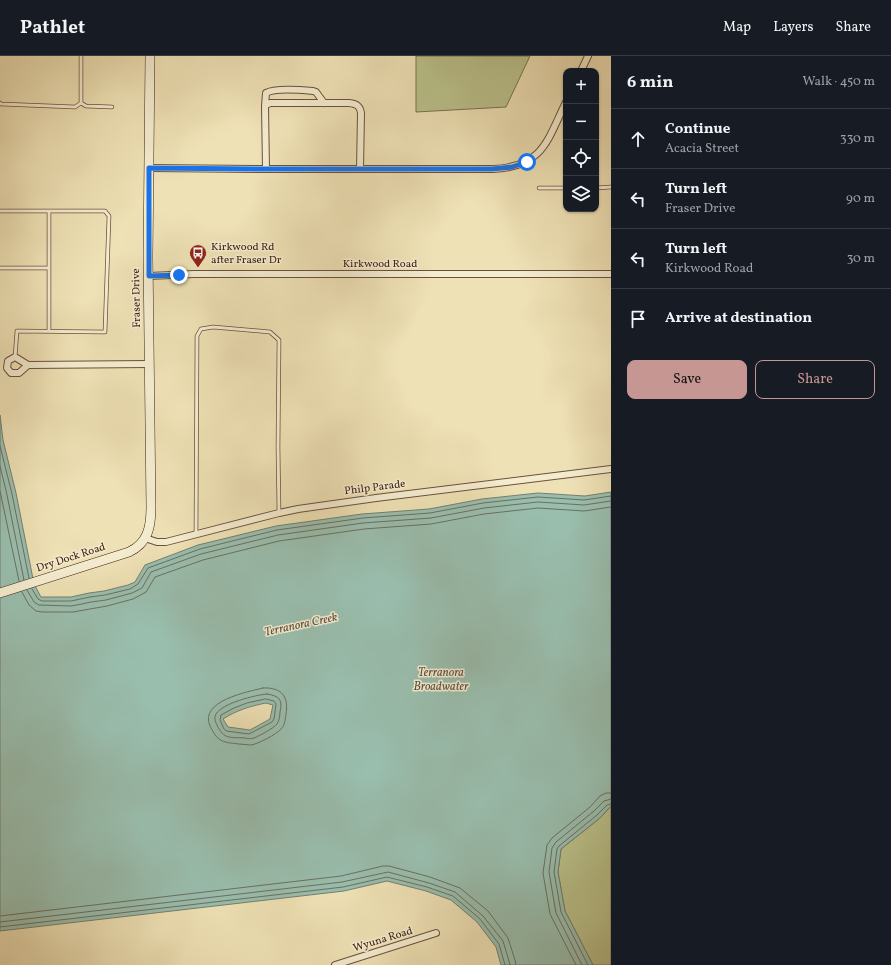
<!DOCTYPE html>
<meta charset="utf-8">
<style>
body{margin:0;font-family:Vollkorn,serif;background:#242831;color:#f1f3f6}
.controls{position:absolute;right:12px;top:12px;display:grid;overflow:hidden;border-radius:8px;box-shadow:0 1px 3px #0004}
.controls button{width:36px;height:36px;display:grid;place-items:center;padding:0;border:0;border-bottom:1px solid #363941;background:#171b24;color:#f1f3f6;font:20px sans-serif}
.stop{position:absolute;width:12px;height:12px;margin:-9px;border:3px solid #1a73e8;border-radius:50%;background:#fff}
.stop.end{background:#1a73e8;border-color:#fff;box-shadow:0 1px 4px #0008}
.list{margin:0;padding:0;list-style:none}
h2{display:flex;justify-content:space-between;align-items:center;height:52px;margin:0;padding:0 16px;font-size:17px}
h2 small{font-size:13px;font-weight:400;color:#9ea1a6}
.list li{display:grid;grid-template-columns:26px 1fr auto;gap:12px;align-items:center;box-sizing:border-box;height:60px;padding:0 16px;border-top:1px solid #363941}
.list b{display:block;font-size:15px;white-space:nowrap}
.list p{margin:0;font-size:13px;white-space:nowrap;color:#9ea1a6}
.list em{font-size:13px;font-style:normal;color:#9ea1a6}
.actions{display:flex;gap:8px;padding:12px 16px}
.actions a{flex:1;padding:9px 0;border:1px solid #c59692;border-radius:8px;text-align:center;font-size:14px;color:#c59692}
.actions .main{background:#c59692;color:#111}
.icon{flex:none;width:22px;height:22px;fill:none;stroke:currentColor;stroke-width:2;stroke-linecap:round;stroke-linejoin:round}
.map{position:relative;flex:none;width:611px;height:909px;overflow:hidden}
header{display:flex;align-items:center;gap:24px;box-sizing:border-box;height:56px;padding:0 20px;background:#171b24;border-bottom:1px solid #363941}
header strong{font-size:19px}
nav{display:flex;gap:22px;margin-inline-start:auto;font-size:14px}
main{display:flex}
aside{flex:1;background:#171b24}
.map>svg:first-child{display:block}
.green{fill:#bac28c;stroke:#7c7150}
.water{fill:#99beae;stroke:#757f70;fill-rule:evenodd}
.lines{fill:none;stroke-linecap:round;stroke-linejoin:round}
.shore{stroke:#6c6f60;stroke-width:1}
.lane-casing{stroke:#6b503c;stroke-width:4.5}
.street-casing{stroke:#6b503c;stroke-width:8}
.secondary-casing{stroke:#3f2013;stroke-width:10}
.lane{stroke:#f4eccf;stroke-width:3}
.street{stroke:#f4eccf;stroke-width:6}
.secondary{stroke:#f4eccf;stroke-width:9}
.route{stroke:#1a73e8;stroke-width:5}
.labels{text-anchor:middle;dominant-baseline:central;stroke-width:3;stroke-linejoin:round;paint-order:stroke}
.poi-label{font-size:11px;fill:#3f2013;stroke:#f4eccf;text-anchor:start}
.street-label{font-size:11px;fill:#3f2013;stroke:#f4eccf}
.water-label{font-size:12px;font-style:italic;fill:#5a4f42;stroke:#f4eccf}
</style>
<header>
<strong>Pathlet</strong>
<nav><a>Map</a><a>Layers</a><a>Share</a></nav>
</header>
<main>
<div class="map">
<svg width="611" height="909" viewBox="0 0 611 909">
<rect width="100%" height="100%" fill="#eee1b5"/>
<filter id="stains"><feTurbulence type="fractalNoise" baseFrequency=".005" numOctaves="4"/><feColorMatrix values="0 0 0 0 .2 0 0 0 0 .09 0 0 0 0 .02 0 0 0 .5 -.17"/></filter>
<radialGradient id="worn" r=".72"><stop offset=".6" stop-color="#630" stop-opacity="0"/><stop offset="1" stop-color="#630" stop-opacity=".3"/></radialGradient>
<path class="green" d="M 416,0 L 530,0 L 506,51 L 416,56 Z
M 611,750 L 611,909 L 593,909 L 565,855 L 558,816 L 561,793 L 600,762 Z"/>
<path class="water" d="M 0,359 L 3,384 L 16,437 L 34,528 L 41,541 L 71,541 L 89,537 L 104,535 L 128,529 L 135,526 L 145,509 L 198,489 L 276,470 L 362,458 L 429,453 L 482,443 L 538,437 L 585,440 L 611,436 L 611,750 L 600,762 L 561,793 L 558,816 L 565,855 L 593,909 L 501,909 L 496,891 L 477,866 L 451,844 L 426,835 L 387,825 L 344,835 L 0,875 ZM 266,647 L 273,649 L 270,663 L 250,674 L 228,671 L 223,663 C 237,654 251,650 266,647 Z"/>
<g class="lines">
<path class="shore" d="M 0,390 L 12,438 L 29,522
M 0,410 L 7,439 L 24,524
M 0,435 L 19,525
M 32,533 L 38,543 L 42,545 L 71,545 L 90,541 L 105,539 L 130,533 L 138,528 L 148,512 L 200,493 L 277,474 L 363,462 L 430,457 L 483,447 L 538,441 L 584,444 L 611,440
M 27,534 L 34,546 L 39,549 L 71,550 L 82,548 L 91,546 L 106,544 L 132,537 L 142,532 L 151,516 L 201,498 L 278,479 L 363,467 L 431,462 L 484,452 L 538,446 L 584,449 L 611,445
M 22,536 L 29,549 L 36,555 L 42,556 L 73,556 L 107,550 L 133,543 L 146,536 L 155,521 L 203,504 L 279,485 L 364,473 L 431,468 L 484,458 L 538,452 L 584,455 L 611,451
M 263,632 C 282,631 289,641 286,658 C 285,664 285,669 281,673 C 277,678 258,688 251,689 C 247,689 243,688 239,688 C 232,687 224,687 219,683 C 215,680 212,674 210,670 C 199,645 247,636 263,632 Z
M 267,638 C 279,640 283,643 280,656 C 280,660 279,665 277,668 C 274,672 259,680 254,682 C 251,683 248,683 245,682 C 230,681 224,684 217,669 C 215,665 214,661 216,658 C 223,647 255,639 267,638 Z
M 266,643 L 274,645 L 276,648 L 274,663 L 272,666 L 249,678 L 226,675 L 224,673 L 220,664 L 221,659 L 234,652 L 247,647 Z
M 0,860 L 341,820 L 383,810 L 389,810 L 430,821 L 460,832 L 488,855 L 508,882 L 515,904 L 516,909
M 0,866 L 342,826 L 388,816 L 429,827 L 455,836 L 483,860 L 503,885 L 509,905 L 510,909
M 0,871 L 343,831 L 387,821 L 427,831 L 453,840 L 480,863 L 499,888 L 505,909
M 576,909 L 550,858 L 543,817 L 547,789 L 552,782 L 590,751 L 600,740 L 606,737 L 611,737
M 582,909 L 556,857 L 549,816 L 552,792 L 556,786 L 594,755 L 604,745 L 611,743
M 588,909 L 561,856 L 554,816 L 557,793 L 559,790 L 597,759 L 607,749 L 611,748"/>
<g class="lane-casing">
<path id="lane" d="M 0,47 L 1,48 L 75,51 L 81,47 L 81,0
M 81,47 L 86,50 L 112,51
M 539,132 L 566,132
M 596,132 L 611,131
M 0,155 L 105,155 L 109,160 L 105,276 L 17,275 L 15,301
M 0,212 L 49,212
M 49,275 L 49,155
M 196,478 L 197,280 L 201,273 L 213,271 L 270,276 L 279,284 L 278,391 L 279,457"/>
</g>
<g class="street-casing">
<path id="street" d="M 581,15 L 588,0
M 265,50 L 266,37 C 274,32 302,34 313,35 L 316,36 L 324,47
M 149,112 L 266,113 L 493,113 C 543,111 547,85 566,46
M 266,113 L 265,50 L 266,49 L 270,47 L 349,47 C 357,48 360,50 361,57 L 360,113
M 149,220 L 194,218 L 611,218
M 28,309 L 15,301 L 8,305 L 7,312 L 11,317 L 19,317 L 28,309 L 150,308
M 145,482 L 157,486 L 166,486 L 279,457 L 298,453 L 376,442 L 611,413
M 335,909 L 436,877"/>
</g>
<g class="secondary-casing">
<path id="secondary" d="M 0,537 L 129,496 C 148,487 151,471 151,451 L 148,201 L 150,0"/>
</g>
<use href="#lane" class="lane"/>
<use href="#street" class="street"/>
<use href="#secondary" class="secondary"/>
</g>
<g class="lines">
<path class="route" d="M 179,219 L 149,220 L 149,112 L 266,113 L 492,113 L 512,111 L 527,106"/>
</g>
<defs>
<g id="bus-pin" transform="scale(0.9)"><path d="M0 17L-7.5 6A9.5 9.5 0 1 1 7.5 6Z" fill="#8f2418" stroke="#f4eccf"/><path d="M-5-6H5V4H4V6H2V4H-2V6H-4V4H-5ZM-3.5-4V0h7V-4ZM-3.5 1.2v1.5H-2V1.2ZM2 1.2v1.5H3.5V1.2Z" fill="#fff"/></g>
</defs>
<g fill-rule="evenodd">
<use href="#bus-pin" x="198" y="197"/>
</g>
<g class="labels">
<g class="poi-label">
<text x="211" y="191">Kirkwood Rd<tspan x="211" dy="13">after Fraser Dr</tspan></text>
</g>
<g class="street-label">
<text x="380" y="208">Kirkwood Road</text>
<text transform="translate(137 242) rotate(-91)">Fraser Drive</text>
<text transform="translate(375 432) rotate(-7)">Philp Parade</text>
<text transform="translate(71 502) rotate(-18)">Dry Dock Road</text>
<text transform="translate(383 884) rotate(-17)">Wyuna Road</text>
</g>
<g class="water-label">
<text transform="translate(301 569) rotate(-12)">Terranora Creek</text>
<text x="441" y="617">Terranora<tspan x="441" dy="14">Broadwater</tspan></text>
</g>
</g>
<rect width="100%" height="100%" filter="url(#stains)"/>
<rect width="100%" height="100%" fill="url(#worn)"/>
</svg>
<div class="controls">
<button>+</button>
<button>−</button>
<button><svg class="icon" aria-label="locate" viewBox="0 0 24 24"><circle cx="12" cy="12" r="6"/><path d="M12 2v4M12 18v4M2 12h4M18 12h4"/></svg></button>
<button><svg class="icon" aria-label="layers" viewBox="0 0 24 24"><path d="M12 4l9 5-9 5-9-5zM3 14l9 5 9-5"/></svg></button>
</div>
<div class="stop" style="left:527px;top:106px"></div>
<div class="stop end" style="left:179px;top:219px"></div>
</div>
<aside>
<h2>6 min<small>Walk · 450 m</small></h2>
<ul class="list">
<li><svg class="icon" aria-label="ahead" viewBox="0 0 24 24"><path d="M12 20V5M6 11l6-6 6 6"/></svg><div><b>Continue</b><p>Acacia Street</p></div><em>330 m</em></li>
<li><svg class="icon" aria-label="left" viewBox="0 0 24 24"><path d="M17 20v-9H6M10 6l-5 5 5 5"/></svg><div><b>Turn left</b><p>Fraser Drive</p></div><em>90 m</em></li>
<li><svg class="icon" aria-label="left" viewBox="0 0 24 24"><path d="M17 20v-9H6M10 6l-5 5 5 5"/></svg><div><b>Turn left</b><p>Kirkwood Road</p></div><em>30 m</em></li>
<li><svg class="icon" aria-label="arrive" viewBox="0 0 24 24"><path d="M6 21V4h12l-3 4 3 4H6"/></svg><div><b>Arrive at destination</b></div></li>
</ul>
<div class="actions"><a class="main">Save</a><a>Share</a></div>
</aside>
</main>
